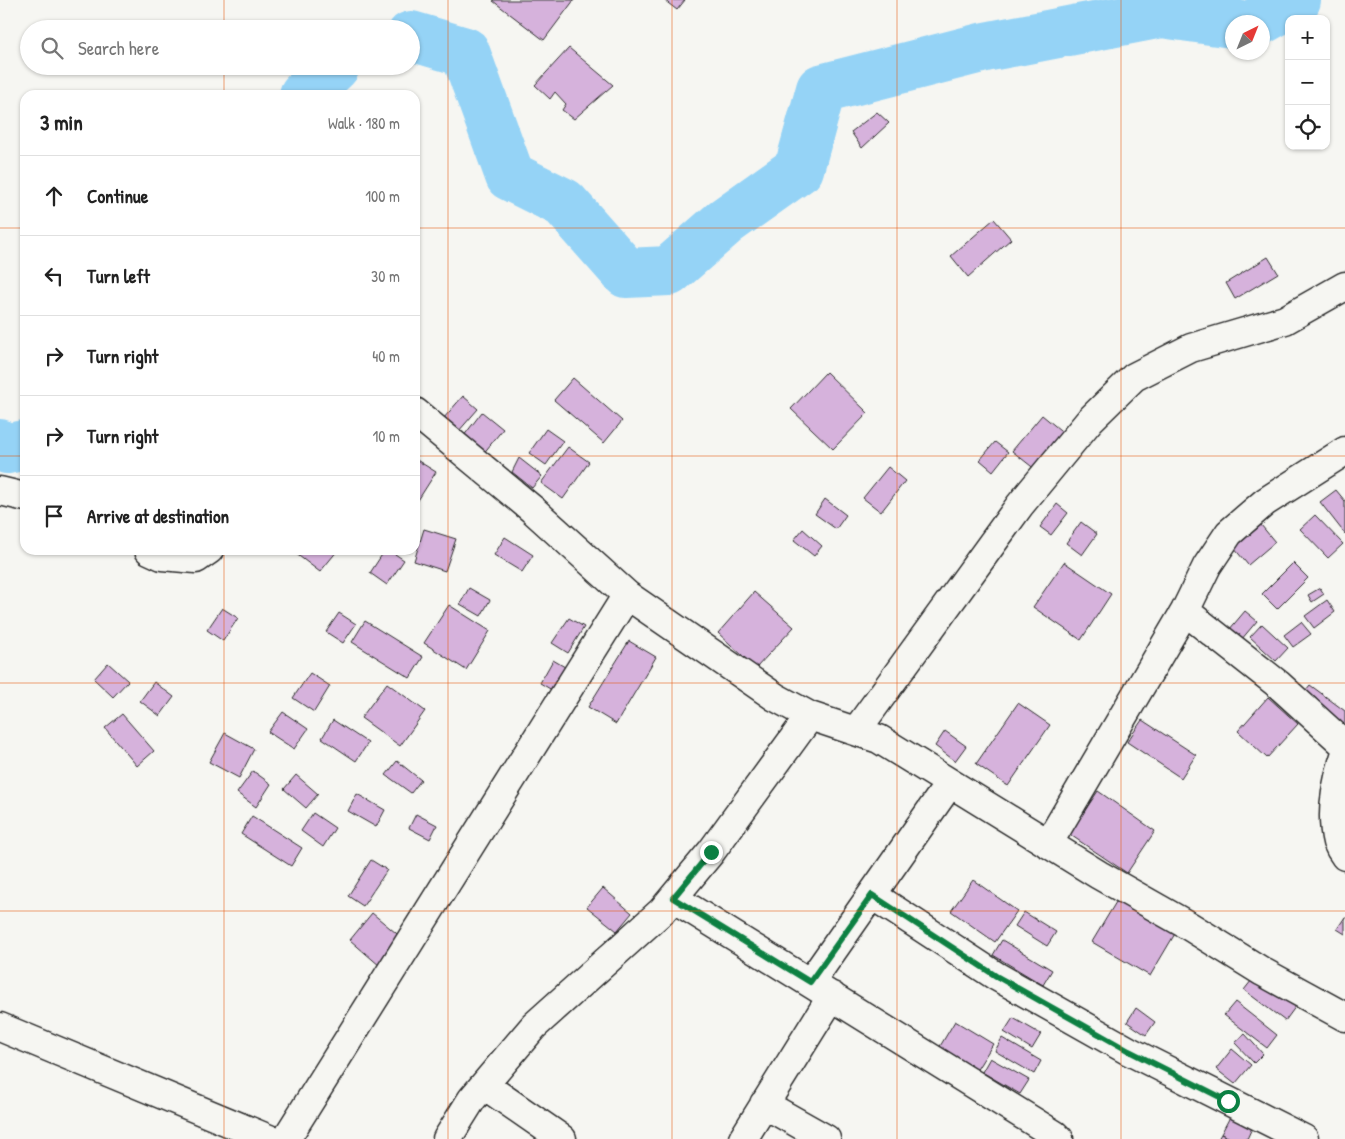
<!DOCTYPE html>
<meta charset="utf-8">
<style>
body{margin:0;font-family:"Patrick Hand",sans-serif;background:#f2f2f2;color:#222}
.controls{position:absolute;right:15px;top:15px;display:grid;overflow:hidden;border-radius:10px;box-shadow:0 1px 4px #0004}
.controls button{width:45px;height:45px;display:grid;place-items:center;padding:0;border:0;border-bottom:1px solid #e0e0e0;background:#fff;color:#222;font:25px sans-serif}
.compass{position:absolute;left:1225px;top:15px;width:45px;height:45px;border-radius:50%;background:#fff;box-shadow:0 1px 4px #0004;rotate:43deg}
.stop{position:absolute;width:15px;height:15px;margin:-11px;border:4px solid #0b8043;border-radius:50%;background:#fff}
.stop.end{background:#0b8043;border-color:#fff;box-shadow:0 1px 5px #0008}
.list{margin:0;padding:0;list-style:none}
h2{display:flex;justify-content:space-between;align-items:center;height:65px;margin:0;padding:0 20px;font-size:21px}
h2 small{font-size:16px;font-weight:400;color:#767676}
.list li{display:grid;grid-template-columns:32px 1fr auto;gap:15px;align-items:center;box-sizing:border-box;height:80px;padding:0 20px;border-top:1px solid #e0e0e0}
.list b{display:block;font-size:19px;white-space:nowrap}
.list em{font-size:16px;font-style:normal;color:#767676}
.icon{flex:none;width:28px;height:28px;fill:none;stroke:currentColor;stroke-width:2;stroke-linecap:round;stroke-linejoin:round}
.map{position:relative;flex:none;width:1345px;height:1139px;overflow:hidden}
.search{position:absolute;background:#fff;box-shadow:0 1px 4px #0004;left:20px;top:20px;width:400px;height:55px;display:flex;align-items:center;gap:12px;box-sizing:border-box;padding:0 18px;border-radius:28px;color:#767676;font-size:19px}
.panel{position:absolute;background:#fff;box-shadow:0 1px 4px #0004;left:20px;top:90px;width:400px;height:465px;border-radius:15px}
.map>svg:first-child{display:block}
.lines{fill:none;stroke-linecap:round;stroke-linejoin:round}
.river{stroke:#95d3f6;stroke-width:50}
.building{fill:#d6b2dc;stroke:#2b2b2b}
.minor-casing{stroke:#2b2b2b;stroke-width:31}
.minor{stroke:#f6f6f2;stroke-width:28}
.route{stroke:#0b8043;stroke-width:6}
.grid{fill:none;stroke:#e8590c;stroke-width:1;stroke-opacity:0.55}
</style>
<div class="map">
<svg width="1345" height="1139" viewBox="0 0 1345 1139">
<rect width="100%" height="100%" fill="#f6f6f2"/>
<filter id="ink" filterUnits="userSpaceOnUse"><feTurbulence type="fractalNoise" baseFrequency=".02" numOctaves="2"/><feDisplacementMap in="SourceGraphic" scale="10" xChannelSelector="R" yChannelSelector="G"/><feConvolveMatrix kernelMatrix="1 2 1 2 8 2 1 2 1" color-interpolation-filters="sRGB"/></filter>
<g filter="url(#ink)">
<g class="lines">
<path class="river" d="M 1257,22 L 1296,0
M 411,36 L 465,52 L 510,176 L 564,203 L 626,273 L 669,271 L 726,221 L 799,169 L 821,89 L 985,47 L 1162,13 L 1232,23
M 304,95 L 335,66
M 0,444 L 7,449 L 25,445"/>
</g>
<path class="building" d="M 494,0 L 574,0 L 544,40 L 493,1 Z
M 664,0 L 685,0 L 677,10 Z
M 569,48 L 613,85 L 574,119 L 562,110 L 566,104 L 555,92 L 550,99 L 535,85 Z
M 877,112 L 889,123 L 862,148 L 851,132 Z
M 994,219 L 1011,239 L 968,277 L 951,256 Z
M 1268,257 L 1278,273 L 1235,299 L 1226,283 Z
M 826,372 L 868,413 L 833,449 L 791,409 Z
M 573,378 L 622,421 L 604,443 L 554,400 Z
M 463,396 L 478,409 L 458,432 L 443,419 Z
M 482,412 L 503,429 L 483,454 L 463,437 Z
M 1042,415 L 1066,435 L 1036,470 L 1012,451 Z
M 546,429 L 563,441 L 546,465 L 529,453 Z
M 995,442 L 1008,452 L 993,471 L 980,460 Z
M 568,447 L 589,462 L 563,499 L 541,483 Z
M 519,458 L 542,476 L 532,488 L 512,472 Z
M 415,459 L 436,472 L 415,505 Z
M 888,467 L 905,481 L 881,512 L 863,498 Z
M 1336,490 L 1345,501 L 1345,534 L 1320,502 Z
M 825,499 L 846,515 L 836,529 L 815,514 Z
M 1057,504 L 1068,513 L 1051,535 L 1040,527 Z
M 1315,515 L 1343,544 L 1328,558 L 1300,529 Z
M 1081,522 L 1097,534 L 1082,555 L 1066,543 Z
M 1261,525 L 1275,542 L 1248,565 L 1234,548 Z
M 424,529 L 456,539 L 445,571 L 414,561 Z
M 803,529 L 822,546 L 814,556 L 794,540 Z
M 505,537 L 533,555 L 522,572 L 494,555 Z
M 291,550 L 338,550 L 320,572 Z
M 385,550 L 389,550 L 404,560 L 387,585 L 370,573 Z
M 1064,562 L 1111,594 L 1081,640 L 1033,607 Z
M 1293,563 L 1308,578 L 1277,609 L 1262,594 Z
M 469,588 L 490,600 L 481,616 L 460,604 Z
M 1320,588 L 1324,594 L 1312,602 L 1308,595 Z
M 754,592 L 794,627 L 756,668 L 718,633 Z
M 1327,600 L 1335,612 L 1314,628 L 1305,616 Z
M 449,605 L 490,631 L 466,670 L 424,643 Z
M 222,608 L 238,618 L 223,641 L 207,630 Z
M 1245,611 L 1257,621 L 1241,640 L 1229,630 Z
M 339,613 L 356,624 L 343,643 L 326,632 Z
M 569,618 L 584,627 L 568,653 L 552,643 Z
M 365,621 L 423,657 L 410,678 L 352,642 Z
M 1301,622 L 1311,634 L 1293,647 L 1284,635 Z
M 1262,624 L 1288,648 L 1276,661 L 1250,637 Z
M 629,641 L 656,657 L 616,724 L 588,707 Z
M 553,660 L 570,670 L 557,693 L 540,683 Z
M 108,663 L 128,681 L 113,697 L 94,679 Z
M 310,673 L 330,686 L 314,712 L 293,698 Z
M 154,682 L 174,697 L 160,716 L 140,701 Z
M 387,683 L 425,711 L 400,746 L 361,718 Z
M 1310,685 L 1345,711 L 1345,723 L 1342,727 L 1301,696 Z
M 1268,697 L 1298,724 L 1267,758 L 1238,731 Z
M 1018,703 L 1050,725 L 1008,786 L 976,764 Z
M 283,712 L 308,729 L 294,749 L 268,732 Z
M 122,714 L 154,751 L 137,766 L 105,728 Z
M 333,720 L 368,743 L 356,761 L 322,738 Z
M 1142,720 L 1196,755 L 1181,778 L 1127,742 Z
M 945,731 L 966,746 L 955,761 L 935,746 Z
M 225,733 L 254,749 L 239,778 L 209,762 Z
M 397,761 L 421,780 L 411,793 L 386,775 Z
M 253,771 L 271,784 L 256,807 L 237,793 Z
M 296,775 L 318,794 L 306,808 L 284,789 Z
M 1098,791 L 1155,831 L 1127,873 L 1069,834 Z
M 357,794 L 385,810 L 376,827 L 348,811 Z
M 313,813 L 335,828 L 323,847 L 301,831 Z
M 416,814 L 437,825 L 430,839 L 409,828 Z
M 252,816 L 302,848 L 291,866 L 241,834 Z
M 371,860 L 387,870 L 363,906 L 348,896 Z
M 973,880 L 1017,911 L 995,942 L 951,911 Z
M 603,888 L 632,913 L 617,931 L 587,907 Z
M 1119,897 L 1176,932 L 1150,976 L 1092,942 Z
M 1024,912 L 1056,932 L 1047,946 L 1015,926 Z
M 372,913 L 402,938 L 380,966 L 350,940 Z
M 1345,917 L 1345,934 L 1337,929 Z
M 1002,940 L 1052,970 L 1043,985 L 993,955 Z
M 1255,976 L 1296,1006 L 1285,1021 L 1244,990 Z
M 1235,1002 L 1277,1035 L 1267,1048 L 1224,1015 Z
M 1136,1008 L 1155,1022 L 1146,1035 L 1127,1022 Z
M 1013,1018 L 1041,1034 L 1032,1049 L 1004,1032 Z
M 955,1021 L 993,1044 L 976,1071 L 939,1048 Z
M 1245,1034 L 1263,1054 L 1254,1063 L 1235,1043 Z
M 1002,1038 L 1041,1061 L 1034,1074 L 995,1051 Z
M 1232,1049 L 1251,1065 L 1235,1084 L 1216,1069 Z
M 990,1058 L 1029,1080 L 1020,1094 L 982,1072 Z
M 1230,1117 L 1252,1128 L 1247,1139 L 1232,1139 L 1221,1134 Z
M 1221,1134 L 1232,1139 L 1218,1139 Z"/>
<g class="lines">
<g class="minor-casing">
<path id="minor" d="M 415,412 L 532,509 L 627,595 L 775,697 L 810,716 L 879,739 L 1099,875 L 1189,926 L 1263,972 L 1345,1017
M 0,491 L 25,497
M 149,550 L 162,556 L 196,559 L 209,550
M 1185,611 L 1279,685 L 1345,745
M 856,731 L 1020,505 L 1090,420 L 1134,377 L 1191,348 L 1285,320 L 1345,286
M 1345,756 C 1336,783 1330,814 1337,842 C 1339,847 1342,852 1345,856
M 1048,844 L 1185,611 L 1207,566 L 1229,533 L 1265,502 L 1345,451
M 872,895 L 996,976 L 1129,1051 L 1304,1139
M 673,898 L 1055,1135 L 1059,1139
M 810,983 L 950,783
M 0,1027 L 269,1139
M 484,1085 L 562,1139
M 764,1104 L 826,1139
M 286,1139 L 627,595
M 447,1139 L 472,1099 L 534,1026 L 662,911 L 711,852 L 810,716
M 743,1139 L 832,996"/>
</g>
<use href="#minor" class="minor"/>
</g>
</g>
<g class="lines" filter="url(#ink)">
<path class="route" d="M 711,852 L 673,898 L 810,982 L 872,895 L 996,976 L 1129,1051 L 1228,1101"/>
</g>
<path class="grid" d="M 224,0 L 224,29M 448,0 L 448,1139M 672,0 L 672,1139M 897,0 L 897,1139M 1121,0 L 1121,1139M 224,66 L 224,95M 0,228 L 25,228M 415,228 L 1345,228M 0,456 L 25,456M 415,456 L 1345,456M 224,550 L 224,1139M 0,683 L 1345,683M 0,911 L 1345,911"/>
</svg>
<div class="controls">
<button>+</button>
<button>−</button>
<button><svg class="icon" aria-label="locate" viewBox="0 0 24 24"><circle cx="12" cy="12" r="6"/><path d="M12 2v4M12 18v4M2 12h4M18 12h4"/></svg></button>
</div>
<svg class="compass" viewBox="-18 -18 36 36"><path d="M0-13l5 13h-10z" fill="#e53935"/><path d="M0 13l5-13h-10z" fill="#767676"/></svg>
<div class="stop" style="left:1228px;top:1101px"></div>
<div class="stop end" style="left:711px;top:852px"></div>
<div class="search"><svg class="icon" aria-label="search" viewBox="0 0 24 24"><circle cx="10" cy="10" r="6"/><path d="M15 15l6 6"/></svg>Search here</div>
<section class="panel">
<h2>3 min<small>Walk · 180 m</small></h2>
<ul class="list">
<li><svg class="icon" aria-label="ahead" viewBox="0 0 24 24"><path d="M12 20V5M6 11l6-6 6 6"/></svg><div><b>Continue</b></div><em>100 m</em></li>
<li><svg class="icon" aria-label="left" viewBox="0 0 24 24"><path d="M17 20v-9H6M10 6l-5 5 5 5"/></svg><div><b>Turn left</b></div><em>30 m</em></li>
<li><svg class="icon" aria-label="right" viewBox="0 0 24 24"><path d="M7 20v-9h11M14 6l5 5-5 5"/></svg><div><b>Turn right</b></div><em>40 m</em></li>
<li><svg class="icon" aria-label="right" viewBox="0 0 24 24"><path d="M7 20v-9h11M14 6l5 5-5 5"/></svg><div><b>Turn right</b></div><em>10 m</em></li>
<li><svg class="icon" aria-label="arrive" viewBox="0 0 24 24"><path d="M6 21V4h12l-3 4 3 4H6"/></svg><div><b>Arrive at destination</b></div></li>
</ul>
</section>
</div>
